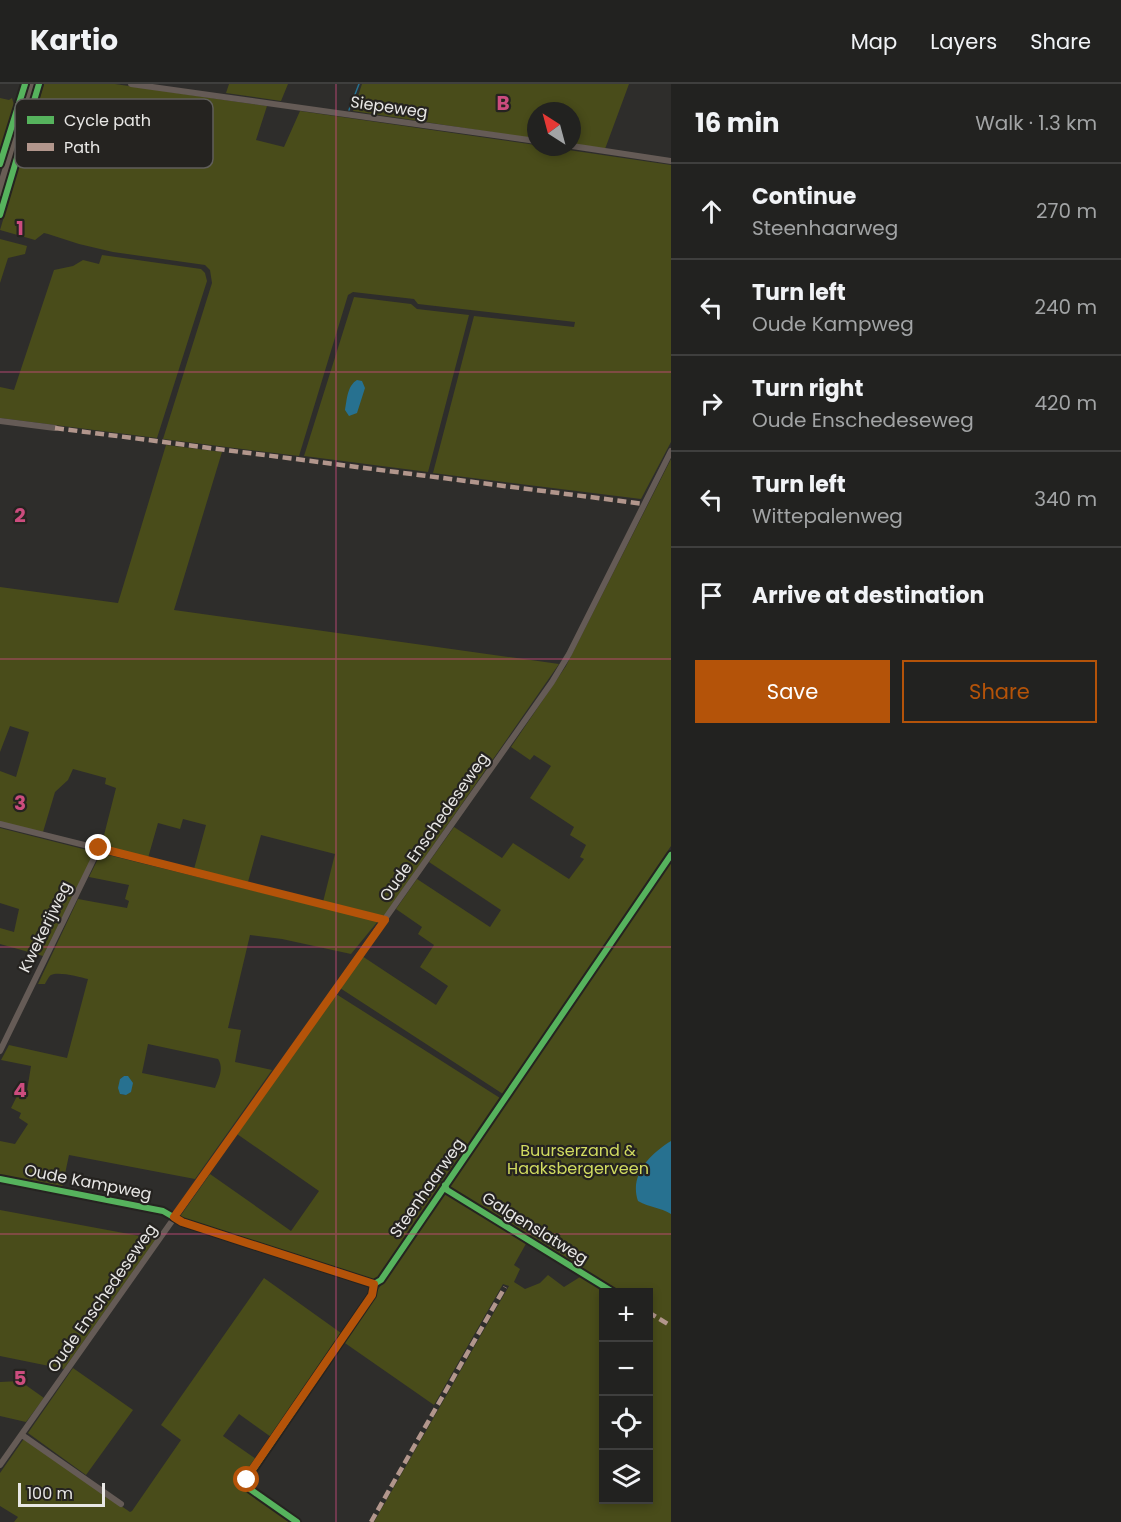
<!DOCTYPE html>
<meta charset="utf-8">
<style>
body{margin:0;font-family:Poppins,sans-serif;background:#2a2a29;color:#f1f3f6}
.controls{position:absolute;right:18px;bottom:18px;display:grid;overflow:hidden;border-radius:0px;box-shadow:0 3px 9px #0003}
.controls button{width:54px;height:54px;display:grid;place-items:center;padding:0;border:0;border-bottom:2px solid #3f3f3e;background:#222220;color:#f1f3f6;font:30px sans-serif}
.compass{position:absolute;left:527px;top:18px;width:54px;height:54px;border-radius:50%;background:#222220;box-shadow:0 3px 9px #0003;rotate:324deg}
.scale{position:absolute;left:18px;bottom:15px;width:87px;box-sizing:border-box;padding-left:6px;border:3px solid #e8e7e5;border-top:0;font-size:16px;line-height:21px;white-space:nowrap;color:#e8e7e5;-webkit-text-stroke:4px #252320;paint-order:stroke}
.stop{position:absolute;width:18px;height:18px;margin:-14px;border:4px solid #b45309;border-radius:50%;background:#fff}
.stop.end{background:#b45309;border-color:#fff;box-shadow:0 2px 6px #0008}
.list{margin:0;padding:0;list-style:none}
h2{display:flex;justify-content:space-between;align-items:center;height:78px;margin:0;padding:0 24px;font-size:26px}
h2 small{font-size:20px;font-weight:400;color:#a2a4a5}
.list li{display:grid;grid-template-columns:39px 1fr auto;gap:18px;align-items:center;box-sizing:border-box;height:96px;padding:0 24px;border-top:2px solid #3f3f3e}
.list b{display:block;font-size:22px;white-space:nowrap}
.list p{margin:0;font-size:20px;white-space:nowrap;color:#a2a4a5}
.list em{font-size:20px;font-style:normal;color:#a2a4a5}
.actions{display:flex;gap:12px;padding:18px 24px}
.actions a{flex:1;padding:14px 0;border:2px solid #b45309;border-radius:0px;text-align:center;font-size:21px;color:#b45309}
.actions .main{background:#b45309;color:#fff}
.icon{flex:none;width:33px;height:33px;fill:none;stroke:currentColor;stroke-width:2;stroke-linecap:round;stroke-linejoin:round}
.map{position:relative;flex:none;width:671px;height:1438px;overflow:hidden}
header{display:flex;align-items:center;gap:36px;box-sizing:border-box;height:84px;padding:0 30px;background:#222220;border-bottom:2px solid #3f3f3e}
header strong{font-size:28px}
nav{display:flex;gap:33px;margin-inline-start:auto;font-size:21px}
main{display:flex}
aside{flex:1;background:#222220}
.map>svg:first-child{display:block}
.green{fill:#494c1a;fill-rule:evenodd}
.water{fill:#277190}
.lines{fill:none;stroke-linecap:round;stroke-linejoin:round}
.stream{stroke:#277190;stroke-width:1.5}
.street{stroke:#655b56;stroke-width:6}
.secondary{stroke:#685d55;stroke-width:9}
.quiet{stroke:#b2968c;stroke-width:4.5;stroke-dasharray:9 4.5;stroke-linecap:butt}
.cycleway-casing{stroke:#252320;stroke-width:10}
.cycleway{stroke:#56b35d;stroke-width:6}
.route{stroke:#b45309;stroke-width:8}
.grid{fill:none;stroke:#cc4c7e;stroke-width:1.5;stroke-opacity:0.55}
.labels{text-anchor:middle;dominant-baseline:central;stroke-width:4.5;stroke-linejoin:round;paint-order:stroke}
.street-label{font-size:16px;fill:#e8e7e5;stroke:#252320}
.park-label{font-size:16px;fill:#d1db60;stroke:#252320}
.key{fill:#252320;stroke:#605e5b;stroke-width:1.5}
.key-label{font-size:16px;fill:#e8e7e5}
.grid-label{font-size:20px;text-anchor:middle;font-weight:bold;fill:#cc4c7e;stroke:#252320;stroke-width:4.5;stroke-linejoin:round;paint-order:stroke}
</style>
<header>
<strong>Kartio</strong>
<nav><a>Map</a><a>Layers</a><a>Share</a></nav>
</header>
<main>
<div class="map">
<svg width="671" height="1438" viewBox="0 0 671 1438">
<rect width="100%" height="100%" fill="#2e2d2b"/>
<path class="green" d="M 44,0 L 115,0 L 267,22 L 256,56 L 284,63 L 300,27 L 536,61 L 536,63 L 548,63 L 671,81 L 671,358 L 641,415 L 433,389 L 474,232 L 574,243 L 575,238 L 418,220 L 414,215 L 353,208 L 348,211 L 299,372 L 163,355 L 212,199 L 210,186 L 205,181 L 113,168 L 79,160 L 48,150 L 44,149 L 35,156 L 0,146 Z
M 229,0 L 288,0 L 281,17 L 226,9 Z
M 362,0 L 629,0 L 605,65 L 572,60 L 572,27 L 536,27 L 536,55 L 353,27 Z
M 0,14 L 9,16 L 12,14 L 14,21 L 0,72 Z
M 0,155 L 27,162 L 25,170 L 8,174 L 0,199 Z
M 102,171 L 201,185 L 205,189 L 207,197 L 157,354 L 0,334 L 0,303 L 14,306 L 54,186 L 73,182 L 83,176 L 99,180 Z
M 354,213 L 411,220 L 417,225 L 469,231 L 428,388 L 304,372 Z
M 166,361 L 222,368 L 174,526 L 559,580 L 385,831 L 382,832 L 323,818 L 335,770 L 261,751 L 248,798 L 194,785 L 206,741 L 183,735 L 180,745 L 158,739 L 148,774 L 101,763 L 116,704 L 105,700 L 106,694 L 73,685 L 68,696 L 55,708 L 43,748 L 0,738 L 0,687 L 16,693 L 29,648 L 10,642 L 0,668 L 0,503 L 118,519 Z
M 671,375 L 671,762 L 503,1010 L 340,904 L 362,872 L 436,921 L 448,902 L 420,883 L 434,861 L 418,850 L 422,843 L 396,825 L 417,795 L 490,843 L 501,826 L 429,778 L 454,743 L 502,774 L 513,759 L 569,795 L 584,775 L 580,773 L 586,761 L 570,751 L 574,743 L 530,714 L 551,682 L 534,671 L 530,676 L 511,663 L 566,582 Z
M 0,744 L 91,767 L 93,769 L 92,774 L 43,872 L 0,860 L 0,844 L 14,848 L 19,825 L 0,819 Z
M 104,770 L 378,837 L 351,870 L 282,855 L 250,851 L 228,944 L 241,946 L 235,978 L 272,986 L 195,1095 L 69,1071 L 62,1104 L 0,1092 L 0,1057 L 15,1060 L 28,1040 L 19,1034 L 21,1029 L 11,1024 L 17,1012 L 26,1013 L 31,982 L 1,976 L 9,961 L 67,974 L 88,895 C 80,893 58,887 51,891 C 49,892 46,898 45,900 L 38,900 L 78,815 L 127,824 L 129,817 L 125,815 L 129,801 L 89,793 L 99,773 ZM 148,960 L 218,975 C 224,984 219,994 215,1004 L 142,989 ZM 124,992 L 128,992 L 126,1011 L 120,1010 L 120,995 Z
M 671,773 L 671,1438 L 374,1438 L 509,1202 L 503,1200 L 434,1321 L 342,1257 L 446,1108 L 527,1158 L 514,1181 L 520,1185 L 514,1198 L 525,1205 L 540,1199 L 548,1191 L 564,1203 L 588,1188 L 448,1103 ZM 604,1208 L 648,1208 L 648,1416 L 604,1416 Z
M 336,910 L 500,1014 L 375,1197 L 179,1134 L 210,1090 L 291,1147 L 319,1107 L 237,1050 Z
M 0,1126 L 156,1155 L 64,1285 L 0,1272 Z
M 264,1194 L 341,1249 L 271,1353 L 239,1330 L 223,1352 L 256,1375 L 241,1400 L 294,1438 L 14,1438 L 18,1433 L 0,1422 L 0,1389 L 23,1356 L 25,1356 L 130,1428 L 132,1427 L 181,1356 L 161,1341 Z
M 73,1284 L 133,1326 L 86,1391 L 28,1349 Z
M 20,1297 L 44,1314 L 26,1338 L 0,1332 L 0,1298 Z"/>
<path class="water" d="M 357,296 L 362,297 L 365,304 L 357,329 L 349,332 L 345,326 C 347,316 347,302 357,296 Z
M 124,992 L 128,992 L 133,999 L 131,1008 L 126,1011 L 120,1010 L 118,1004 L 120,995 Z
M 671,1057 L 671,1130 C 660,1123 650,1124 638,1117 C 629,1091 650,1070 671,1057 Z"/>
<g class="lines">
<path class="stream" d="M 349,26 L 359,0"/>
<path class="street" d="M 131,0 L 536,57
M 572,62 L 671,77
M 0,337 L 55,344
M 0,740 L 385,836
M 0,967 L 99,764
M 0,1095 L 163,1127 L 182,1138 L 372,1200 L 381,1196 L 445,1101
M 22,1351 L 121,1420
M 0,1381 L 552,598 L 569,570 L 671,367"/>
<path class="secondary" d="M 0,108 L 33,0"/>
<path class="quiet" d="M 55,344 L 644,420
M 648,1228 L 671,1242
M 371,1438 L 505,1203"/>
<g class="cycleway-casing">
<path id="cycleway" d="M 0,80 L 25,0
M 0,131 L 39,0
M 0,1095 L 163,1127 L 182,1138 L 374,1200
M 445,1101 L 447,1106 L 613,1208
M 374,1200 L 381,1196 L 671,771
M 297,1438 L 250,1405 L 248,1393 L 372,1211 L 374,1200"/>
</g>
<use href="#cycleway" class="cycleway"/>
</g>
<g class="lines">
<path class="route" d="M 99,764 L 385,836 L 174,1133 L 182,1138 L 219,1150 L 374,1200 L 372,1211 L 249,1390 L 247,1396"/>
</g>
<path class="grid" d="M 336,0 L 336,1438M 0,288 L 671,288M 0,575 L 671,575M 0,863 L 671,863M 0,1150 L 671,1150"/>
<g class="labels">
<g class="street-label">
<text transform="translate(389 23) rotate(8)">Siepeweg</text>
<text transform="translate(434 743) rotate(-55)">Oude Enschedeseweg</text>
<text transform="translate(45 843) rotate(-64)">Kwekerijweg</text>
<text transform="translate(88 1098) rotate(11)">Oude Kampweg</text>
<text transform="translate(427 1104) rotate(-55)">Steenhaarweg</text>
<text transform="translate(535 1144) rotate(32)">Galgenslatweg</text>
<text transform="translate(102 1214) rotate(-55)">Oude Enschedeseweg</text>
</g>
<g class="park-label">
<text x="578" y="1066">Buurserzand &amp;<tspan x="578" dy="18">Haaksbergerveen</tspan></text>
</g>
</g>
<rect x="15" y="15" width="198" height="69" rx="9" class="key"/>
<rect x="27" y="32" width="27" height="8" fill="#56b35d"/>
<rect x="27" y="59" width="27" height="8" fill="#b2968c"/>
<g class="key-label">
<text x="64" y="42">Cycle path</text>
<text x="64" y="69">Path</text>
</g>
<g class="grid-label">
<text x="503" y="26">B</text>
<text x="20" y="151">1</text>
<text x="20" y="438">2</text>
<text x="20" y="726">3</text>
<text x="20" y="1013">4</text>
<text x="20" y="1301">5</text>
</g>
</svg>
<div class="controls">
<button>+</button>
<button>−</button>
<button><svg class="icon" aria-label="locate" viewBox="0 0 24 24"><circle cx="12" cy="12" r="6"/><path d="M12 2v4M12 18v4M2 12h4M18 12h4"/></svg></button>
<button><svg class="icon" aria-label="layers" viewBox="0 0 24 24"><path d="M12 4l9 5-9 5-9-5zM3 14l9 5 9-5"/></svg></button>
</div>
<svg class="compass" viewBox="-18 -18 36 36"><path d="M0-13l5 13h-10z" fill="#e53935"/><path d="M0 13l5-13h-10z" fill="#a2a4a5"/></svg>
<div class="scale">100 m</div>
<div class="stop" style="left:247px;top:1396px"></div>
<div class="stop end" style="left:99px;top:764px"></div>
</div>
<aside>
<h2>16 min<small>Walk · 1.3 km</small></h2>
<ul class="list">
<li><svg class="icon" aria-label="ahead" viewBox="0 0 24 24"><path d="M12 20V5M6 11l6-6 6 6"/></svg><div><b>Continue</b><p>Steenhaarweg</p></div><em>270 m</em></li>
<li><svg class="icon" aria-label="left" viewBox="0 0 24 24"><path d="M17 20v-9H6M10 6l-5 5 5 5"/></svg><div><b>Turn left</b><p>Oude Kampweg</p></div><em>240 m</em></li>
<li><svg class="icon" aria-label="right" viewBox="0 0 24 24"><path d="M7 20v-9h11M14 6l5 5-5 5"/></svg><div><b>Turn right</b><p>Oude Enschedeseweg</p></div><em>420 m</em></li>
<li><svg class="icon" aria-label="left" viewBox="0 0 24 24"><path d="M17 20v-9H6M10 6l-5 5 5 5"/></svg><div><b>Turn left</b><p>Wittepalenweg</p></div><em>340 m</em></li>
<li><svg class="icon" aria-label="arrive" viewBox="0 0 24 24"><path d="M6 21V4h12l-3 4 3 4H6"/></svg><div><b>Arrive at destination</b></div></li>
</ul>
<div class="actions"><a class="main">Save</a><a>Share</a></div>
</aside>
</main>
